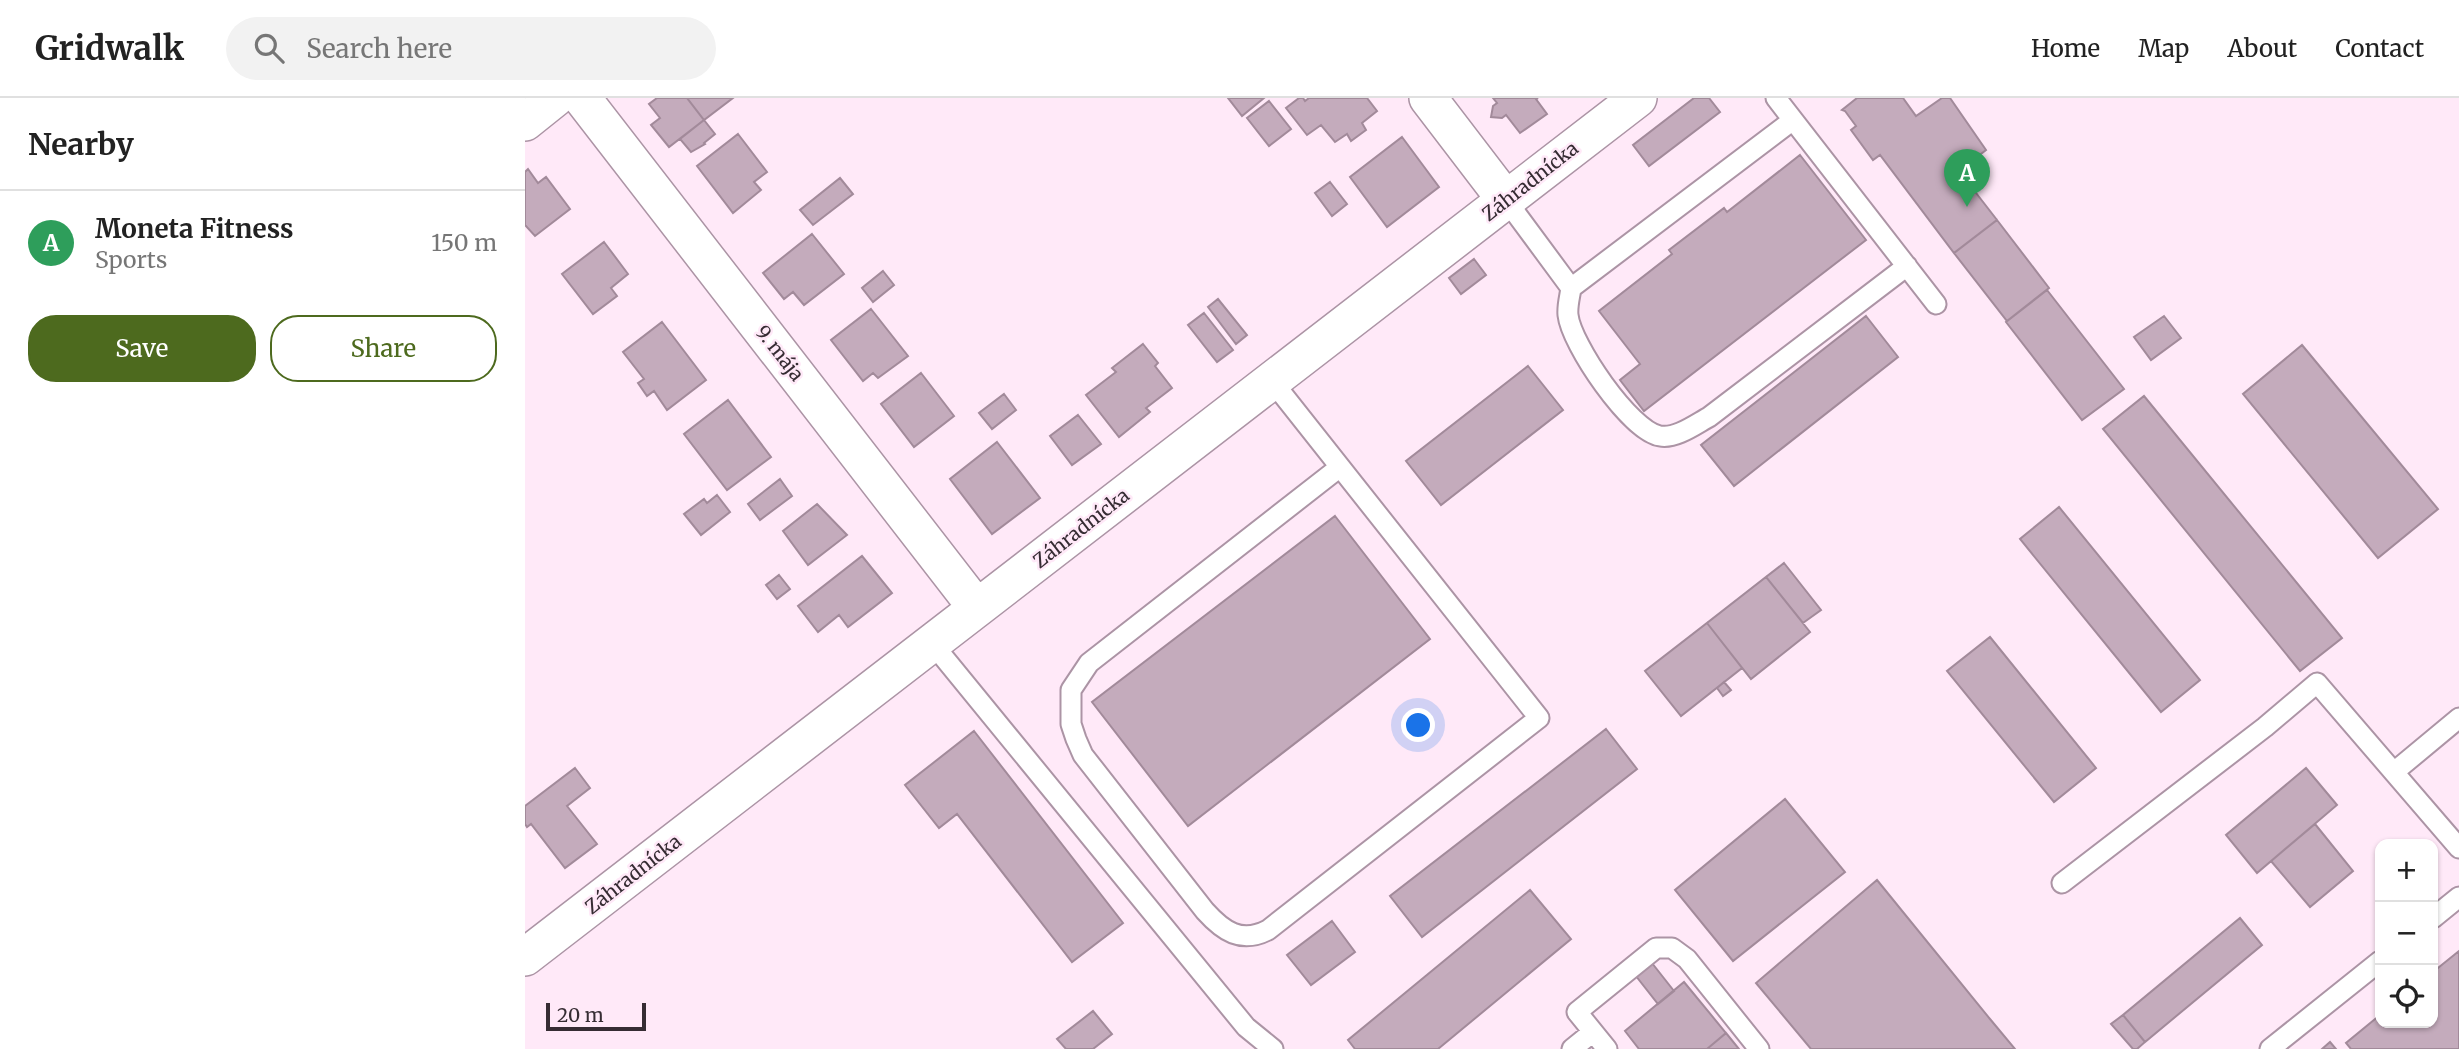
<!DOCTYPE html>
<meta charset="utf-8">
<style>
body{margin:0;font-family:Merriweather,serif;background:#f2f2f2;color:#222}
.controls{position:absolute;right:21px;bottom:21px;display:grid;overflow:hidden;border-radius:14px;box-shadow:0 2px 5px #0004}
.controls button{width:63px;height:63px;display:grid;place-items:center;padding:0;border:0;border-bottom:2px solid #e0e0e0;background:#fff;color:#222;font:35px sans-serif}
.scale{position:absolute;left:21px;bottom:18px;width:100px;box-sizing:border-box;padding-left:7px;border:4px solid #362c33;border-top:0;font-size:19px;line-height:24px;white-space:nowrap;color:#362c33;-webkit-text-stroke:5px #ffe9f8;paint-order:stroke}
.you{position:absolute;left:894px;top:628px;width:24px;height:24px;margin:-18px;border:5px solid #fff;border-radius:50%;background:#1a73e8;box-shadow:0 0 0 10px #1a73e833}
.badge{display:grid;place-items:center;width:46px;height:46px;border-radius:50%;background:#4d6a1e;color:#fff;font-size:23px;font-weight:700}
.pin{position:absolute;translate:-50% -58px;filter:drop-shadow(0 2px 4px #0008)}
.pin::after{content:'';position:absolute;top:37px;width:24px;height:21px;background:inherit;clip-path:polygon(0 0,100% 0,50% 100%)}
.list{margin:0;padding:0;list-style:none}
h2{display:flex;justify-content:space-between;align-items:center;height:91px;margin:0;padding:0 28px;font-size:30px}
h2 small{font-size:23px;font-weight:400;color:#767676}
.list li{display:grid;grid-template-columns:46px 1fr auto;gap:21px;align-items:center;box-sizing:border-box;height:105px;padding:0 28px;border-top:2px solid #e0e0e0}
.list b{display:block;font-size:26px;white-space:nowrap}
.list p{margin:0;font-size:23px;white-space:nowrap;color:#767676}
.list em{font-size:23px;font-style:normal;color:#767676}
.actions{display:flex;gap:14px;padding:21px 28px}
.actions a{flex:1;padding:16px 0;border:2px solid #4d6a1e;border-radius:28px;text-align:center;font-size:24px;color:#4d6a1e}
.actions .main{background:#4d6a1e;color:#fff}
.icon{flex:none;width:38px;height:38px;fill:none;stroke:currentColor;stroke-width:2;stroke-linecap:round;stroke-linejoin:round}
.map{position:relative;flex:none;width:1934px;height:951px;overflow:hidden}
header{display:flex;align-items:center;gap:42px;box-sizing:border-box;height:98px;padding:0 35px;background:#fff;border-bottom:2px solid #e0e0e0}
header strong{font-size:33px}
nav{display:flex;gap:38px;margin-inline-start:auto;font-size:24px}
.search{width:490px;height:63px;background:#f2f2f2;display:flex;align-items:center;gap:18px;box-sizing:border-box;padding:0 24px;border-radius:38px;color:#767676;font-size:26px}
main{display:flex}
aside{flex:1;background:#fff}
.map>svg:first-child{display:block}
.building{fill:#c4abbc;stroke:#a28a9a;stroke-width:2}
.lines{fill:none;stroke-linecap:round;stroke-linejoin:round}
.lane-casing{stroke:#ac94a5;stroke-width:23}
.street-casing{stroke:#ac94a5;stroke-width:40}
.lane{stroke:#fff;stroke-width:19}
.street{stroke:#fff;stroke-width:37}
.labels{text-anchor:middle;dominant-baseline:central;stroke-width:5;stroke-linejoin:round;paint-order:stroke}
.street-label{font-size:19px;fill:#362c33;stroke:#ffe9f8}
</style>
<header>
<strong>Gridwalk</strong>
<div class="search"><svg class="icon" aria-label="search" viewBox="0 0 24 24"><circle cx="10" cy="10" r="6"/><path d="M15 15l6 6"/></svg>Search here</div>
<nav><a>Home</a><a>Map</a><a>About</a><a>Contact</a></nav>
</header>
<main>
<aside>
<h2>Nearby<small></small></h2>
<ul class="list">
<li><span class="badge" style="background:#2e9e5b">A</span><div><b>Moneta Fitness</b><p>Sports</p></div><em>150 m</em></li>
</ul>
<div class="actions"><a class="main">Save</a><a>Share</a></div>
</aside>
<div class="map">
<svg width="1934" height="951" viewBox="0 0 1934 951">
<rect width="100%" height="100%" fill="#ffe9f8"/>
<path class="building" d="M 132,0 L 162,0 L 179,22 L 144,49 L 126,27 L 135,20 L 124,6 Z
M 162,0 L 208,0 L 179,22 Z
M 703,0 L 739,0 L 717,18 Z
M 774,0 L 778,0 L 780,3 L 784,0 L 842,0 L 852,13 L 837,25 L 841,32 L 826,43 L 822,36 L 810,44 L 796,27 L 782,37 L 761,10 Z
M 968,0 L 1013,0 L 1011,1 L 1022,16 L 995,35 L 981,17 L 977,20 L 966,19 L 968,8 L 972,5 Z
M 1169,0 L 1184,0 L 1195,14 L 1124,68 L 1108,47 Z
M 1332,0 L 1378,0 L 1391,18 L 1417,0 L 1425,0 L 1461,52 L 1434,73 L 1472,122 L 1429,155 L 1355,57 L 1348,62 L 1326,32 L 1331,28 L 1320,13 L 1317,12 Z
M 744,3 L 766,31 L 744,48 L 722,20 Z
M 179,22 L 190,36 L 179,45 L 180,46 L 166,54 L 155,41 Z
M 213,36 L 242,74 L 229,84 L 236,92 L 208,115 L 172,68 Z
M 877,39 L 914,89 L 862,129 L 825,79 Z
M 1275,57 L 1341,142 L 1119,313 L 1095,282 L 1115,266 L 1074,213 L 1147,156 L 1144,152 L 1199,110 L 1202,114 Z
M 3,71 L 13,85 L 21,79 L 45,111 L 10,138 L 0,127 L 0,74 Z
M 315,80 L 328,96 L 288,127 L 275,112 Z
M 805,84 L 822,106 L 807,118 L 790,95 Z
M 1472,122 L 1524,190 L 1482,223 L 1429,155 Z
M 287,136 L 319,176 L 279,207 L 268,194 L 259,201 L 238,175 Z
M 79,144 L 103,176 L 86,190 L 92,198 L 68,216 L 37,176 Z
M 949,161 L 961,177 L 936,196 L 924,180 Z
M 358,173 L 369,187 L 348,204 L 337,190 Z
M 1522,192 L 1599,291 L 1557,322 L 1481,224 Z
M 693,201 L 722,237 L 711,246 L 683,209 Z
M 346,211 L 383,258 L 353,280 L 348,275 L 338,283 L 306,242 Z
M 679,215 L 708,252 L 692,264 L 663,227 Z
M 1341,218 L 1373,259 L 1209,388 L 1176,347 Z
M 1639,218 L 1656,240 L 1626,262 L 1609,239 Z
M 137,224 L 181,282 L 142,312 L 129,293 L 122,298 L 113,285 L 119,281 L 98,254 Z
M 618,246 L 633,265 L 630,268 L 647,290 L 621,310 L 625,314 L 594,339 L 561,297 L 591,274 L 587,270 Z
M 1777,247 L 1913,411 L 1853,460 L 1718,296 Z
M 1003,268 L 1038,312 L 916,407 L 881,363 Z
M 396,275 L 429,318 L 389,349 L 356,306 Z
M 479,296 L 491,312 L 467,331 L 454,315 Z
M 1619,298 L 1817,540 L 1775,573 L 1578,331 Z
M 203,302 L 246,359 L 202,392 L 159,336 Z
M 553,317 L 576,346 L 547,367 L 525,338 Z
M 472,344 L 515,400 L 467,436 L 425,381 Z
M 255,381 L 267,398 L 235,422 L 223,406 Z
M 192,397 L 205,414 L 176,437 L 159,416 L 179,401 L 182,405 Z
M 292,406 L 322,437 L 283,467 L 258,433 Z
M 1534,409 L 1675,582 L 1636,614 L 1495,441 Z
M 810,418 L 905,541 L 663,728 L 567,604 Z
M 337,458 L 367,495 L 323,529 L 314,517 L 293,534 L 273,508 Z
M 1259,465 L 1296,512 L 1278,525 L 1241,479 Z
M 254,477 L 265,491 L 252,501 L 241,487 Z
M 1241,479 L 1285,534 L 1226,581 L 1182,525 Z
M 1182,525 L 1217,570 L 1156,618 L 1120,573 Z
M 1465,539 L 1571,670 L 1529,704 L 1422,573 Z
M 1199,584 L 1206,592 L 1198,598 L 1192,590 Z
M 1081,631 L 1112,671 L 897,839 L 865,798 Z
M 449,633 L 598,825 L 547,864 L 432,716 L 414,730 L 380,687 Z
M 50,670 L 65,690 L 42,708 L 72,746 L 40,770 L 6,726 L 2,729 L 0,726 L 0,708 Z
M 1781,670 L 1812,707 L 1732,775 L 1701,737 Z
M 1260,701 L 1320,774 L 1208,863 L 1150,792 Z
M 1790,726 L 1828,773 L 1785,809 L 1746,763 Z
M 1352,782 L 1465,921 L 1490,951 L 1286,951 L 1231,885 Z
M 1005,792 L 1046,841 L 913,951 L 830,951 L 823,942 Z
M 1715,820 L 1737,847 L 1620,944 L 1598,917 Z
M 807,823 L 830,854 L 786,887 L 762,857 Z
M 1934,853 L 1934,951 L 1826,951 L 1821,945 L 1855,917 L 1855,925 L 1908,925 L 1908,874 Z
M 1123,860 L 1149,893 L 1133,906 L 1107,873 Z
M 1159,884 L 1201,935 L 1182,951 L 1114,951 L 1100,933 Z
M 568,913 L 587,936 L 568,951 L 541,951 L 532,941 Z
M 1598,917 L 1620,944 L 1612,951 L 1608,951 L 1586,926 Z
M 1201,935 L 1214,951 L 1182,951 Z
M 1805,944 L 1811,951 L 1797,951 Z"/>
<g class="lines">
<g class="lane-casing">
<path id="lane" d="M 1251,0 L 1411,206
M 981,102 L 1046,190 C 1045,198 1042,208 1043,217 C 1046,246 1105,333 1135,338 C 1151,341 1171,326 1184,319 L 1382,168
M 1046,190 L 1268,22
M 747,283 L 1014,620 L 743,832 C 716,846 698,833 680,813 L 558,657 L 551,641 L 546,626 L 546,592 L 564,565 L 815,369
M 407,545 L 721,929 L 748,951
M 1869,674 L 1934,620
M 1537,785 L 1740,629 L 1792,585 L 1934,750
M 1908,820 L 1934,799
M 1047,951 L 1068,934
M 1082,951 L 1052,914 L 1131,850 L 1147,850 L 1162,861 L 1234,951
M 1745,951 L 1855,863"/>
</g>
<g class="street-casing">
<path id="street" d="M 57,0 L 452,510
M 903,0 L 981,102
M 0,24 L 30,0
M 0,859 L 1113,0"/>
</g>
<use href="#lane" class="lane"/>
<use href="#street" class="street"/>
</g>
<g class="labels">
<g class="street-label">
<text transform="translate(1005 83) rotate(-38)">Záhradnícka</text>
<text transform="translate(255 255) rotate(52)">9. mája</text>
<text transform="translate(556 430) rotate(-38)">Záhradnícka</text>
<text transform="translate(108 776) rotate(-38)">Záhradnícka</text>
</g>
</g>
</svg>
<div class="controls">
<button>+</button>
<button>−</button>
<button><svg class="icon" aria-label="locate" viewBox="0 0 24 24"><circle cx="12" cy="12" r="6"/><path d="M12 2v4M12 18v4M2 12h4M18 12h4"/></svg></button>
</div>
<div class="scale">20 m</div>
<div class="you"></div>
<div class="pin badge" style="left:1442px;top:109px;background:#2e9e5b">A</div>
</div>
</main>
